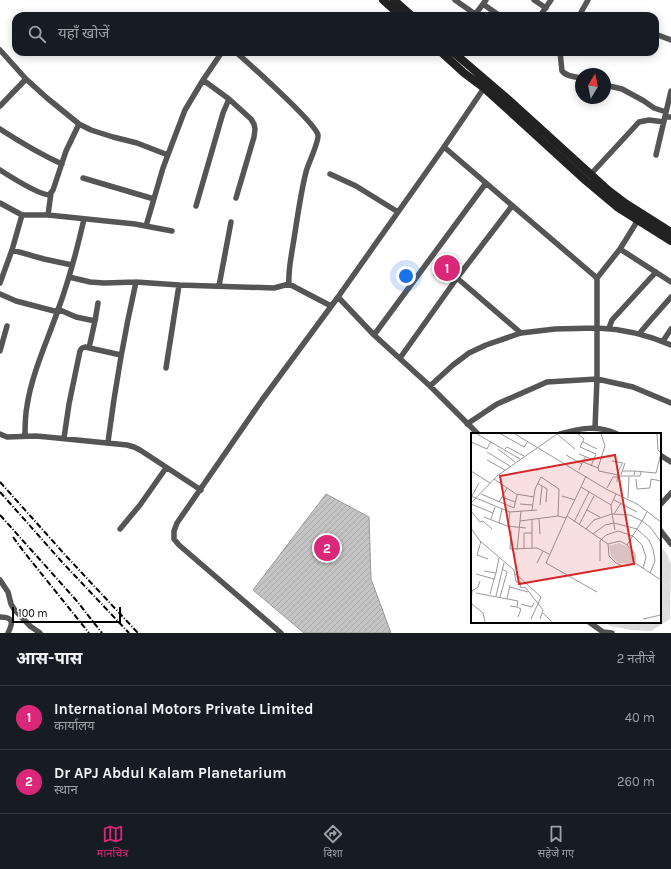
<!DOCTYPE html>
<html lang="hi">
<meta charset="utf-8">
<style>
body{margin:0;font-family:Karla,"Noto Sans Devanagari",sans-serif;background:#20242c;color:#f1f3f6}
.compass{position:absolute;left:575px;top:68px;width:36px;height:36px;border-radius:50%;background:#171b24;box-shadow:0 2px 10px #0003;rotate:10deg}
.scale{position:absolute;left:12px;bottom:10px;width:109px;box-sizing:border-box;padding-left:4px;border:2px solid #000;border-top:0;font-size:11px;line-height:14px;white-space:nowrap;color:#000;-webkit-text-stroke:3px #fff;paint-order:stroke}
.you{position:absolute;left:406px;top:276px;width:14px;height:14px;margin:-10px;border:3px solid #fff;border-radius:50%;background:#1a73e8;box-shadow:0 0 0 6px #1a73e833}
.badge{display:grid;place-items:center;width:26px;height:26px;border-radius:50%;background:#db2777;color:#fff;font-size:13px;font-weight:700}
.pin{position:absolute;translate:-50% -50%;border:2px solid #fff;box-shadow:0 1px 4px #0006}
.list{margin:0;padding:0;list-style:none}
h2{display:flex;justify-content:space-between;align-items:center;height:52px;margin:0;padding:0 16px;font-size:17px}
h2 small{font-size:13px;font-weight:400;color:#9ea1a6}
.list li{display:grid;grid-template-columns:26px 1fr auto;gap:12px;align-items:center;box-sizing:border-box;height:64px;padding:0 16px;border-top:1px solid #363941}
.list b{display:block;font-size:15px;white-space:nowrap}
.list p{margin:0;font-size:13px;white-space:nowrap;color:#9ea1a6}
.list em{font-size:13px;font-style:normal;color:#9ea1a6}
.icon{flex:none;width:22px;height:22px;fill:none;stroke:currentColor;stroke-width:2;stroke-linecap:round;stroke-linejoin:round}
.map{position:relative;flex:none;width:671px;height:633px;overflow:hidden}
.search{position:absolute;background:#171b24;box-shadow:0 2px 10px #0003;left:12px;right:12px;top:12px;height:44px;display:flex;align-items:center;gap:10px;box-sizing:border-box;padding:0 14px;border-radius:12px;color:#9ea1a6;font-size:15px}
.sheet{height:180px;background:#171b24}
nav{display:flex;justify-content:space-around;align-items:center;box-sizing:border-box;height:56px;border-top:1px solid #363941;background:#171b24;font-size:11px;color:#9ea1a6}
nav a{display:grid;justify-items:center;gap:2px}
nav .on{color:#db2777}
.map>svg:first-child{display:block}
.park{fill:#dcdcdc}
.building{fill:url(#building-hatch);stroke:#999}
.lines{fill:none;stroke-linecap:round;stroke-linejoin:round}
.minor{stroke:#555;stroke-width:5.5}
.secondary{stroke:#222;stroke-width:8}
.rail{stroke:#000;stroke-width:2;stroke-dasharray:6 2 1 2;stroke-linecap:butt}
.inset-road{fill:none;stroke:#999;stroke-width:1}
.view{fill:#d62828;fill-opacity:0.15;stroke:#d62828;stroke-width:2}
.inset-edge{fill:none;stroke:#000;stroke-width:2}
</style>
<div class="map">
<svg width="671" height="633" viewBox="0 0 671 633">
<defs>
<pattern id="building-hatch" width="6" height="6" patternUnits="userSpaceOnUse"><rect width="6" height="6" fill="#c4c4c4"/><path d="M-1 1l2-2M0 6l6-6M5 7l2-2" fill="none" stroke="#a7a7a7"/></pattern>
</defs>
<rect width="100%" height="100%" fill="#fff"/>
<path class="park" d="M 660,545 L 667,554 L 671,564 L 670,619 L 651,631 L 631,630 L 611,626 L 602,622 L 660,622 Z"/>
<path class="building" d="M 446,259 L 454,265 L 441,281 L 433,275 Z
M 326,494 L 369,517 L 371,579 L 391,633 L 304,633 L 253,590 Z"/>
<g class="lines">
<path class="minor" d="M 455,0 L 475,14
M 534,0 L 546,8
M 483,4 L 500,16
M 474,16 L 486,0
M 540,16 L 551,0
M 579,16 L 588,0
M 655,34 L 671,40
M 0,50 L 26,79 L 47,98 L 79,124 L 91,130 L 113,137 L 137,143 L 168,155
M 236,52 C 249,64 315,122 318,135 C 319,142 308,164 306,172 C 300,196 297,221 293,245 C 291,258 288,271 289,284 L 331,306
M 560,52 L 562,71 C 566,76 574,77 581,78
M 203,80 L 229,99 L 251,119 L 254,124 L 255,129 L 254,137 L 236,198
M 605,85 L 622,89 L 644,101 L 654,108 L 666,112
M 484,88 L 444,147 L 597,278 L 620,249 L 638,220
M 0,106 L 26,79
M 665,117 L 671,117
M 0,129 C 20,142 40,154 62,164
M 444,147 L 338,297 L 374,335 L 430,386 L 478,434
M 656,155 L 671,91
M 0,170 C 11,177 37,194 49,195 L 53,190 L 66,151 L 79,124
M 330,174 L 356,186 L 398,212
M 591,174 L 639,122 L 649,120 L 664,122
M 83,178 L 154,199
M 0,203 L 22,215 L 48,215 L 135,224 L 172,231
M 196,206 L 223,113 L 229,99
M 48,215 L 51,193
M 146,226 L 163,168 L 172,144 L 185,110 L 203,80 L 222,52
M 620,249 L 671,282
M 12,250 L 44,259 L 72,265
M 69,277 L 90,282 L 104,283 L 136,282 L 179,285 L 274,288 L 289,284
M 457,278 L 521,333
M 0,283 L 12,250 L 22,215
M 219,286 L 231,222
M 0,294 L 16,301 L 58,312 L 60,310 L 76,317 L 95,321
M 609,328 L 612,320 L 656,272
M 639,334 L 649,322 L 671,297
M 374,335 L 486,183
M 663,341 L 671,329
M 89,348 L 95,321 L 98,303
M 0,351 L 7,326
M 400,358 L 457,278 L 512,206
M 166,368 L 179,285
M 430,386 L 453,365 L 469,353 L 486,345 L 521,333 L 555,329 L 597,328 L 597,278
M 467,424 L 497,404 L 547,382 L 597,379 L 633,387 L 671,403
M 595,428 L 597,379 L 597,328 C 622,329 648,335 671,345
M 0,434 L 7,437 L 36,436 L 47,437 L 127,445 L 134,447 L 140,450 L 201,490
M 560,434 C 580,428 597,425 617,434
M 25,436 C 25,426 25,416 27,406 C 32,373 47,342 58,310 C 69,280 77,250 84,219
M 64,438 L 69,404 L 80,351 L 82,348 L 85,347 L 121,355
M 108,442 C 115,388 124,335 136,282
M 660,455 L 671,462
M 660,505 L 671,493
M 120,529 L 140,505 L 166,468
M 660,530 L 671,544
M 0,580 L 8,592 L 11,604 L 14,609 L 30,626 L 40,633
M 0,617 C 14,617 13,623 8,633
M 589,622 L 603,632 L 612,633
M 281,633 L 179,545 L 174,539 L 174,531 L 177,523 L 262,400 L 338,297"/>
<path class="secondary" d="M 383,0 L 401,16
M 394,0 L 412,16
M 441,52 L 464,73 L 484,88 L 586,181 L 617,207 L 671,241
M 453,52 L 509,100 L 608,190 L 625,203 L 671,232"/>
<path class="rail" d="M 0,482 L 67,557 L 138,633
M 0,492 L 62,562 L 129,633
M 0,515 L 76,600 L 102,633
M 13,537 L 24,552 L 89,633"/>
</g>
<g transform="translate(471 433)">
<rect width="190" height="190" fill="#fff"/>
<path d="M 148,110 L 157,114 L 162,121 L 164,126 L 160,131 L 147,130 L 140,123 L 138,113 Z" fill="#dcdcdc"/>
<path class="inset-road" d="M 6,1 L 49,26M 30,1 L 53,14 L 57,8M 44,1 L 135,56 L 166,71 L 190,89M 86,1 L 104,16M 107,1 L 113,6 L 109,14 L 125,21 L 120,33M 0,9 L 16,16 L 20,8M 112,9 L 126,16M 27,16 L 44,29M 34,16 L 36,14 L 53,23M 16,19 L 39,33M 108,21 L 123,27M 95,22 L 111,31M 16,27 L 34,37M 141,28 L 152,30 L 147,38 L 146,49M 112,29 L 127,35 L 134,13 L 130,1M 127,35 L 128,38 L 147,42M 108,37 L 114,24M 0,38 L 19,50M 151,38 L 164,38M 150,42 L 154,30M 163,42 L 164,38 L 185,40 L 190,20 L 187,17 L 186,1M 115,43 L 110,54 L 140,72 L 145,61M 147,43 L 169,43 L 170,39M 23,46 L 45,61 L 63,64M 165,46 L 166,56 L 179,55 L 180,46 L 190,48M 66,50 L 76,56 L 75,69M 110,54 L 96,83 L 137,111 L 149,108 L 156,112 L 164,121 L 164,130M 136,55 L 142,44 L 147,44M 10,61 L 43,75 L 46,62M 0,63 L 39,79 L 66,77M 1,63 L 8,50M 91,63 L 104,67M 31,64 L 44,69M 157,65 L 158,44M 143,67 L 166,79M 28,69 L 36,55M 0,70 L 26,43 L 86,1M 0,71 L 22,80M 49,71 L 61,72M 69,72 L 71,53M 61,77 L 64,56 L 70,44 L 88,56 L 87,83 L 95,85M 116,77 L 129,84M 0,78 L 9,89 L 12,88 L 21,96M 143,81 L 150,70M 96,83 L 75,130 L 126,159M 13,84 L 36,93 L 55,95M 20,86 L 24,74M 68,86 L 69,101M 49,88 L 87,83M 103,89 L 118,59M 28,90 L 31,76M 108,92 L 123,63M 37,93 L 39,79M 0,95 L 8,107 L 43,137 L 45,149 L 50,149 L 49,154 L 55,155 L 72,177 L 69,186M 115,96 L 123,87 L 141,81 L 140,72M 144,97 L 141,81 L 159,82 L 171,88 L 176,79M 40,98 L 39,116 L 66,115 L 78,121M 122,101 L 134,92 L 143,90 L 166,96 L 178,107 L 182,116 L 184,128 L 179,140M 10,108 L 6,122 L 17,126M 137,111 L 138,123 L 145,130 L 152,133 L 164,130M 156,112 L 171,88 L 179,94 L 190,109M 61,115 L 61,87M 53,116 L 53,100 L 61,100M 46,117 L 50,78M 129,128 L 129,108 L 135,102 L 147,98 L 162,103 L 171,112 L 175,124 L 172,135M 66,130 L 72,118M 164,130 L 190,147M 13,138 L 25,140 L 28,125M 5,141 L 23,146 L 25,140M 43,142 L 45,141 L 70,164 L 60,186M 39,154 L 57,159M 5,160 L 47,168 L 46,174 L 39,173M 19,161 L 23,146M 25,163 L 33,130M 29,164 L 36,139 L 31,136M 36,166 L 39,152M 1,171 L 12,180 L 14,189M 50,171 L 61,174 L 63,170M 0,172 L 1,158 L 7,154 L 9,148M 46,174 L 50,176 L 47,184M 72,180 L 81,189M 172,186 L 190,182"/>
<path class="view" d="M 144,22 L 163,131 L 48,151 L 29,43 Z"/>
<rect width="190" height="190" class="inset-edge"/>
</g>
</svg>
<svg class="compass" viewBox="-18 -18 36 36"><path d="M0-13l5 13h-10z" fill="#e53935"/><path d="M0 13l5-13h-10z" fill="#9ea1a6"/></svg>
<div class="scale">100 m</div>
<div class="you"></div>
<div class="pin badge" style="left:447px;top:268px">1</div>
<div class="pin badge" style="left:327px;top:548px">2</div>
<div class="search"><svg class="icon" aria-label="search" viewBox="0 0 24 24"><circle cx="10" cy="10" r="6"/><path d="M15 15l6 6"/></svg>यहाँ खोजें</div>
</div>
<section class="sheet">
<h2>आस-पास<small>2 नतीजे</small></h2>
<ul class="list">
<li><span class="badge">1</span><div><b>International Motors Private Limited</b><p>कार्यालय</p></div><em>40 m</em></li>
<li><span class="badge">2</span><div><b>Dr APJ Abdul Kalam Planetarium</b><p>स्थान</p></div><em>260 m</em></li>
</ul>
</section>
<nav>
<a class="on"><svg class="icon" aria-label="map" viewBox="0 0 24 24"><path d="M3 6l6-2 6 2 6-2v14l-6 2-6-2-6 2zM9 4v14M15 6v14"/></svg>मानचित्र</a>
<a><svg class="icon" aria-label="directions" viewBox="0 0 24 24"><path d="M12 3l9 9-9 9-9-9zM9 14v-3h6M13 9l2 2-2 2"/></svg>दिशा</a>
<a><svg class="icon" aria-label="saved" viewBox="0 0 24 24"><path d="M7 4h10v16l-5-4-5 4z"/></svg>सहेजे गए</a>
</nav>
